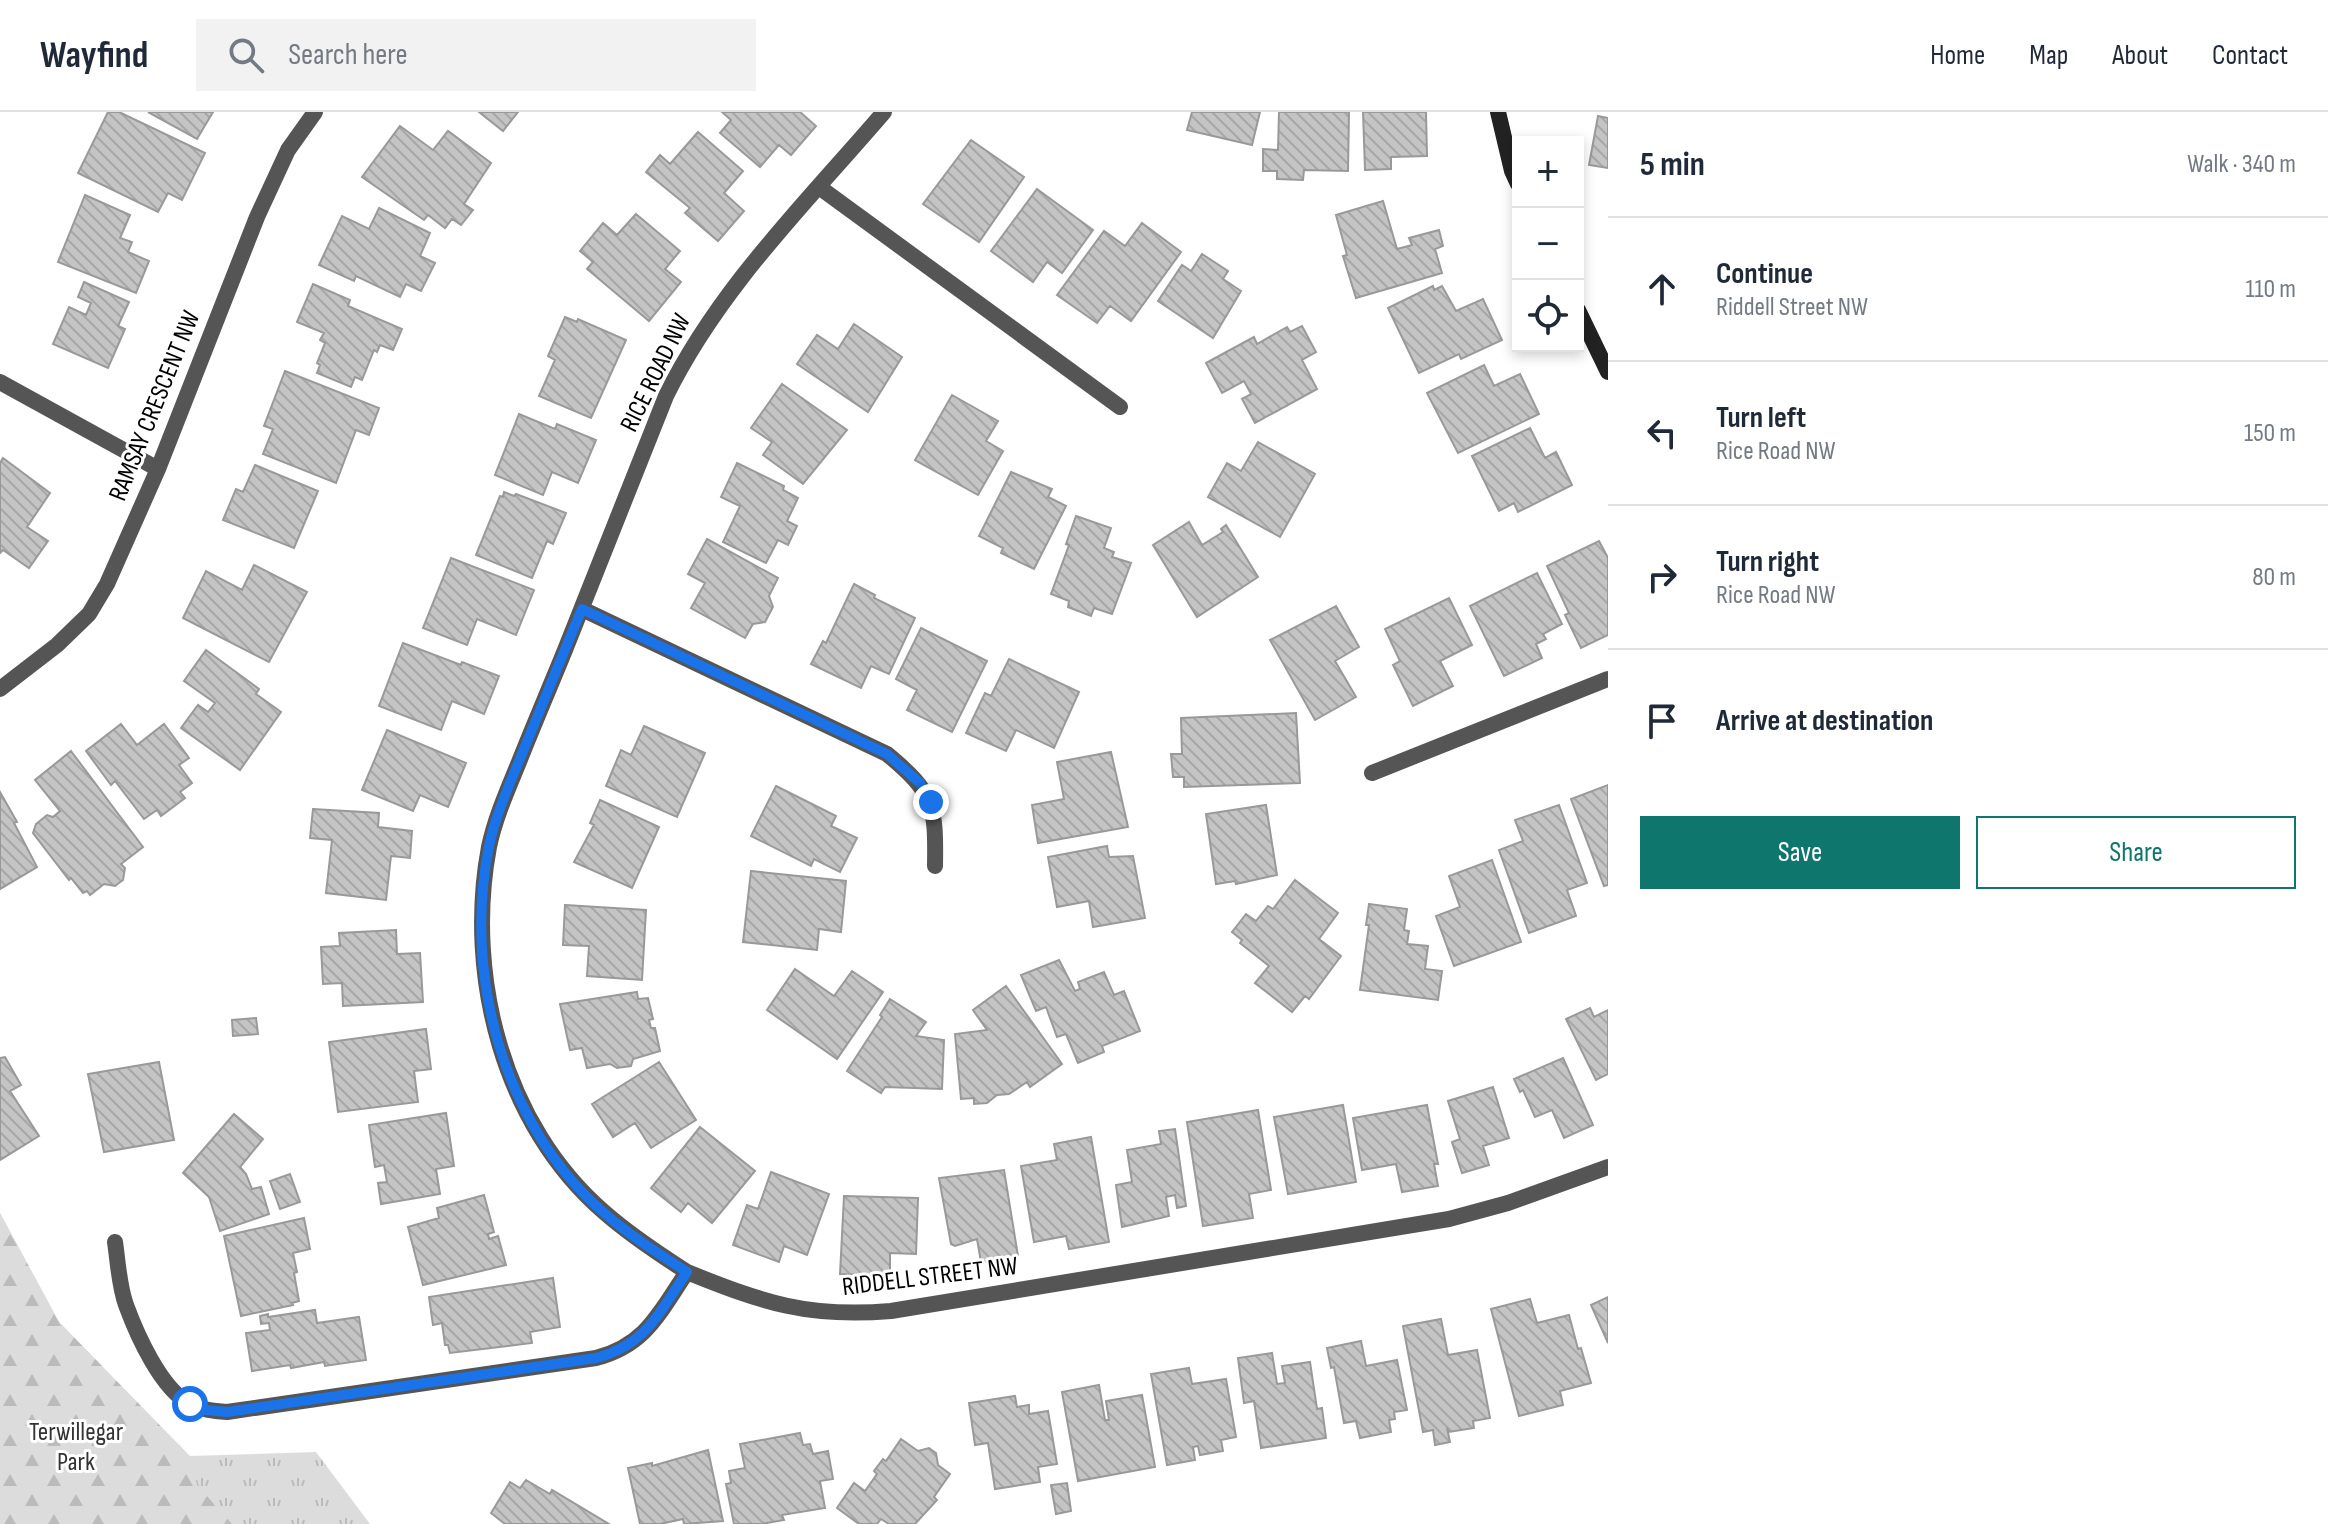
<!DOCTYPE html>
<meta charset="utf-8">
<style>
body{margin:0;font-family:"Sofia Sans Condensed",sans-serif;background:#f2f2f3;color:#1f2937}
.controls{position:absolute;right:24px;top:24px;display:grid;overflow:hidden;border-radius:0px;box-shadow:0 4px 12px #0003}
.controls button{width:72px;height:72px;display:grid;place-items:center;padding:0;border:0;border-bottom:2px solid #e0e1e3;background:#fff;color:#1f2937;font:40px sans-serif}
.stop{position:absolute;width:24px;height:24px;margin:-18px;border:6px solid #1a73e8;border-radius:50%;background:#fff}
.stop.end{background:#1a73e8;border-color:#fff;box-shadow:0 2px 8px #0008}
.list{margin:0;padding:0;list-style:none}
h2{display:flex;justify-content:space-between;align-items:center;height:104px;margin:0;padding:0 32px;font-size:34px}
h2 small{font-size:26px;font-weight:400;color:#747a83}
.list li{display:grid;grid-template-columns:52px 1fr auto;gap:24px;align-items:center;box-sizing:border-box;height:144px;padding:0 32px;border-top:2px solid #e0e1e3}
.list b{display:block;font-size:30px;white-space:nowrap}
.list p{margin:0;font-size:26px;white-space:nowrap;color:#747a83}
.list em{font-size:26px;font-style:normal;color:#747a83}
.actions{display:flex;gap:16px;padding:24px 32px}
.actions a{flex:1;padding:18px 0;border:2px solid #0f766e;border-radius:0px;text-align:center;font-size:28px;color:#0f766e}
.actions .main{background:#0f766e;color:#fff}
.icon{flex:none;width:44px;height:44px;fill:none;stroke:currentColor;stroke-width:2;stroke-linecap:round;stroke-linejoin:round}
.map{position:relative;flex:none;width:1608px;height:1412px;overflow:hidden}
header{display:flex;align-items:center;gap:48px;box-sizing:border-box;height:112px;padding:0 40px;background:#fff;border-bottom:2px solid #e0e1e3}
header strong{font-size:38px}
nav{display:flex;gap:44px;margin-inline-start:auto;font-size:28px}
.search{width:560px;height:72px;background:#f2f2f3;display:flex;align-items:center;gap:20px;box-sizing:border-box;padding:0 28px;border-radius:0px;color:#747a83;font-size:30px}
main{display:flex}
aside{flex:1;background:#fff}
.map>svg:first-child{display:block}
.grass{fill:url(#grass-tufts)}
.forest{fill:url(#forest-firs)}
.building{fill:url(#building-back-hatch);stroke:#999;stroke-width:2}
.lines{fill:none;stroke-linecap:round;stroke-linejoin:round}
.street{stroke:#555;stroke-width:16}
.secondary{stroke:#222;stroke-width:16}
.route{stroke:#1a73e8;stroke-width:10}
.labels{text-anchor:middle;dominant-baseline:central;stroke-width:6;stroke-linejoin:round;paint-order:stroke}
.street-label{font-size:26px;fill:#000;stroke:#fff}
.park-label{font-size:26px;fill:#333;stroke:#fff}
</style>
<header>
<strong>Wayfind</strong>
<div class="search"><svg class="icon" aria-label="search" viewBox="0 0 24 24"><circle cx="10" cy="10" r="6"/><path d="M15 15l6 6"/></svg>Search here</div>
<nav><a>Home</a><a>Map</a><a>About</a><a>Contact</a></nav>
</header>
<main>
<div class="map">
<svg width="1608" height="1412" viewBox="0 0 1608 1412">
<defs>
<pattern id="grass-tufts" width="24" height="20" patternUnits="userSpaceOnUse" patternTransform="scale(2)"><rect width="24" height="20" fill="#dcdcdc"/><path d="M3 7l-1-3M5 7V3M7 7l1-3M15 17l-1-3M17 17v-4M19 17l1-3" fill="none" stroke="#bbb"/></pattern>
<pattern id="forest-firs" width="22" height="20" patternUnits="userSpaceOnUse" patternTransform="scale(2)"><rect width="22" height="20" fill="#dcdcdc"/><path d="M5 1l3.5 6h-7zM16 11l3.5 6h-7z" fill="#bbb"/></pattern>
<pattern id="building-back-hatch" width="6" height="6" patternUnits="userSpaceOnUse" patternTransform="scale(2)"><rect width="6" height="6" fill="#c4c4c4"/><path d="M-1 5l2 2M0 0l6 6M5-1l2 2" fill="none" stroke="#a7a7a7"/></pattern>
</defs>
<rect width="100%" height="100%" fill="#fff"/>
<path class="grass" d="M 0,1101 L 59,1210 L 189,1344 L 316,1340 L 370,1412 L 0,1412 Z"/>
<path class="forest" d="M 0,1101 L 59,1210 L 190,1344 L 197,1373 L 232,1412 L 0,1412 Z"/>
<path class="building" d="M 108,0 L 119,0 L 205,41 L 182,88 L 168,81 L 158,100 L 78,61 Z
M 148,0 L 213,0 L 197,27 Z
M 479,0 L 518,0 L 503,19 Z
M 722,0 L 800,0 L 816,14 L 791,43 L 779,33 L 760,55 L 720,21 L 731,8 Z
M 1192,0 L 1260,0 L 1252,33 L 1187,18 Z
M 1279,0 L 1349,0 L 1348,59 L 1304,58 L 1303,68 L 1277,67 L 1277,59 L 1263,59 L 1263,37 L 1278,38 Z
M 1363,0 L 1426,0 L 1427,44 L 1391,45 L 1391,57 L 1365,58 Z
M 1598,4 L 1608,6 L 1608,56 L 1589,53 Z
M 400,14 L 433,38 L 448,19 L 491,51 L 464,92 L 473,98 L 461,113 L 452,107 L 445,116 L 428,103 L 424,108 L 362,65 Z
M 698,20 L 743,59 L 724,81 L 744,99 L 718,129 L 685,101 L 690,96 L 646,60 L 660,43 L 670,52 Z
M 971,28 L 1024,65 L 979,130 L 923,92 Z
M 1037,77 L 1093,118 L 1062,161 L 1047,150 L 1033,170 L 991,139 Z
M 85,83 L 130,103 L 120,126 L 132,130 L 128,140 L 149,149 L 136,181 L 58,150 Z
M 1383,89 L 1397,137 L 1412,133 L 1409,126 L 1439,118 L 1443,134 L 1435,137 L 1442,161 L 1356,186 L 1343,144 L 1347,143 L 1336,103 Z
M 379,96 L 430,121 L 420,144 L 435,151 L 421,179 L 406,172 L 400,185 L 356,164 L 354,169 L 319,153 L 342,104 L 369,117 Z
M 636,102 L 680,139 L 665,157 L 681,170 L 649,209 L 587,157 L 593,150 L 580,139 L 603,111 L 617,123 Z
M 1142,111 L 1181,140 L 1131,209 L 1110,194 L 1097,211 L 1057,183 L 1104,119 L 1125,134 Z
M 1202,142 L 1228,159 L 1223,167 L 1241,179 L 1213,226 L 1158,189 L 1182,153 L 1191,159 Z
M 84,170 L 129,190 L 118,214 L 125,217 L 108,256 L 53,232 L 69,195 L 86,203 L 91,191 L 78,185 Z
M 313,172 L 350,188 L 348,194 L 402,217 L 393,238 L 380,233 L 377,240 L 374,238 L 362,268 L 355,265 L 351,275 L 317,261 L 320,253 L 317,251 L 325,231 L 320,228 L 324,221 L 297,210 Z
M 1433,174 L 1434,178 L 1442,174 L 1456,199 L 1483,187 L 1502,228 L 1461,247 L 1459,242 L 1419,261 L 1388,196 Z
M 565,205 L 577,210 L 578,207 L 626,228 L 591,306 L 539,284 L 555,248 L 548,244 Z
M 854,212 L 902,245 L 868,300 L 797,252 L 817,223 L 838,237 Z
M 1302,214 L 1316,240 L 1302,248 L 1317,277 L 1255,311 L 1242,287 L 1251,282 L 1244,269 L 1222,281 L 1206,251 L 1254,225 L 1257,232 L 1287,215 L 1290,220 Z
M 1484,253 L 1494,274 L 1520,262 L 1539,302 L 1458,341 L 1427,281 Z
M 285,259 L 379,296 L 369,323 L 356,318 L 336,371 L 263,342 L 273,317 L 264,314 Z
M 782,272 L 847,318 L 803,372 L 763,343 L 772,330 L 751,316 Z
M 952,283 L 998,309 L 986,329 L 1003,339 L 978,383 L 915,348 Z
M 519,302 L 555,317 L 557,312 L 596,328 L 578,371 L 552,360 L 543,383 L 495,363 Z
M 1530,316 L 1545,346 L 1556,340 L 1572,373 L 1518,400 L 1514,391 L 1499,399 L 1472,344 Z
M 1258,330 L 1315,362 L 1280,425 L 1208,385 L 1227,351 L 1241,359 Z
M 3,346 L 50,381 L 27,415 L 48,429 L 29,456 L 3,438 L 0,441 L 0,351 Z
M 737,351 L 784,374 L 783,378 L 798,386 L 787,409 L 797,414 L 788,433 L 778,428 L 766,451 L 723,430 L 740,394 L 721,385 Z
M 255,353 L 318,379 L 294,436 L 223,408 L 236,377 L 243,380 Z
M 1011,360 L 1052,377 L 1048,385 L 1066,394 L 1034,457 L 1001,441 L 1003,436 L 979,424 Z
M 504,380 L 514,384 L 516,382 L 566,401 L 553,432 L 547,429 L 532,466 L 476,443 L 500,384 L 503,385 Z
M 1076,404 L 1111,416 L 1104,436 L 1114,440 L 1112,445 L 1131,451 L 1112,502 L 1094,496 L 1091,504 L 1068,495 L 1069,489 L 1051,482 L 1069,433 L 1066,432 Z
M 1189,410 L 1202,433 L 1223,420 L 1221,417 L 1226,413 L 1258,465 L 1197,505 L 1153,433 Z
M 707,427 L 778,466 L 769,484 L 773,495 L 765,510 L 753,512 L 745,526 L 691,496 L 705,471 L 688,462 Z
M 1599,429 L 1608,446 L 1608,523 L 1581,536 L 1565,503 L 1569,501 L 1547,454 Z
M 451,446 L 534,478 L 516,523 L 477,507 L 467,533 L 423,516 Z
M 254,453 L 307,480 L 269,550 L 183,506 L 206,459 L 242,478 Z
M 1537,461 L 1562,512 L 1543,522 L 1546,527 L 1536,532 L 1542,546 L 1504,564 L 1470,494 Z
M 854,472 L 875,483 L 874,486 L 915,506 L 889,562 L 871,554 L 861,576 L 811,552 L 823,529 L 826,531 Z
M 1449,486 L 1472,533 L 1440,549 L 1453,574 L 1413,594 L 1393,553 L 1400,549 L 1385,517 Z
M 1336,494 L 1359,535 L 1335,549 L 1356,585 L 1315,608 L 1270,528 Z
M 921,516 L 987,549 L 952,620 L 907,598 L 917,578 L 896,567 Z
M 403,531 L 461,553 L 462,550 L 499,564 L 484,602 L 452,589 L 441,618 L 379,594 Z
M 206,538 L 259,577 L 256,582 L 281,600 L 240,658 L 181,616 L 198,593 L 208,600 L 215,591 L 184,569 Z
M 1009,547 L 1079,580 L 1054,636 L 1016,618 L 1006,639 L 966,621 L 985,581 L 991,584 Z
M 1296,601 L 1300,671 L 1184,675 L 1184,665 L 1173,665 L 1171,642 L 1182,642 L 1181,606 Z
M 121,612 L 137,633 L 164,612 L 189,646 L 179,653 L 192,671 L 180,680 L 185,686 L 161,704 L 157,698 L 144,707 L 115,669 L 111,673 L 86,639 Z
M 644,614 L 705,641 L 677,705 L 606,674 L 621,638 L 631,643 Z
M 387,618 L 466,651 L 448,695 L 420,683 L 413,699 L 362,678 Z
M 71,639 L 143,735 L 121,752 L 125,756 L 123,768 L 115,774 L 104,772 L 90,783 L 87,779 L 83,781 L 71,766 L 69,768 L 33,721 L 36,712 L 47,703 L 53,705 L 60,699 L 35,668 Z
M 1111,640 L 1128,715 L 1038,731 L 1032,693 L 1064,687 L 1057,650 Z
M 1608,673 L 1608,773 L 1604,774 L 1571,687 Z
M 776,674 L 836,704 L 831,714 L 857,726 L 840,760 L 814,747 L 811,754 L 751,724 Z
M 0,680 L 17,710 L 14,711 L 37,755 L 0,777 Z
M 600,688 L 659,715 L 632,776 L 574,750 L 594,713 L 590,711 Z
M 1266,693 L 1277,763 L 1236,772 L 1235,769 L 1216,772 L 1206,702 Z
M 1559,693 L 1587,771 L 1567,778 L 1576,804 L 1529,821 L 1499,738 L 1523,729 L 1515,708 Z
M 313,697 L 379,701 L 378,715 L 412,719 L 410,746 L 391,744 L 386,788 L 326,781 L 332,728 L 310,726 Z
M 1107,734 L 1109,745 L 1133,744 L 1145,806 L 1093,815 L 1089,789 L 1057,795 L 1048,745 Z
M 1492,748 L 1521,830 L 1454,854 L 1436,804 L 1460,795 L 1449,764 Z
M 751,759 L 846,769 L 841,820 L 819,817 L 817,838 L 743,830 Z
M 1295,768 L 1338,801 L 1319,827 L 1341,844 L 1309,887 L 1305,884 L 1292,900 L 1255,871 L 1269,854 L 1240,831 L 1242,828 L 1232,820 L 1246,802 L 1256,809 L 1268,794 L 1273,797 Z
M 1369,792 L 1407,797 L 1404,818 L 1409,819 L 1407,832 L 1428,834 L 1425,857 L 1442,859 L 1438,888 L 1360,878 L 1369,813 L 1366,813 Z
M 565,793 L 646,798 L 642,868 L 587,864 L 589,834 L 563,833 Z
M 396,818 L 397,842 L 420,841 L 423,890 L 343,894 L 342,871 L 323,872 L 321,835 L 340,834 L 339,821 Z
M 1059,848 L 1075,879 L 1080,877 L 1078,870 L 1104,860 L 1114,883 L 1124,879 L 1140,919 L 1102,934 L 1104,940 L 1078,951 L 1066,922 L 1057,925 L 1046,895 L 1036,899 L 1021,863 Z
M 795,857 L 834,884 L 852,859 L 883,880 L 837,947 L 767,898 Z
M 1006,874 L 1062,952 L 1030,975 L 1027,970 L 1009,982 L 997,983 L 987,991 L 974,992 L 974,986 L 961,987 L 955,922 L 987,918 L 973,898 Z
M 637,880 L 638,887 L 648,886 L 653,907 L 649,908 L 651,916 L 655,916 L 660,939 L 633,947 L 631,954 L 617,956 L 610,952 L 587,956 L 582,936 L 570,938 L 560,892 Z
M 890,887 L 926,910 L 916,924 L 944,928 L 942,977 L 885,975 L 881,981 L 847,959 L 882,905 L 880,903 Z
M 1590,896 L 1594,905 L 1608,898 L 1608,962 L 1596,968 L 1566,907 Z
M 256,906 L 258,922 L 233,924 L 232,908 Z
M 426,917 L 431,957 L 414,959 L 418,990 L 338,1000 L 329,930 Z
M 5,945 L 21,973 L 10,979 L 39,1024 L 0,1048 L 0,946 Z
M 1563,946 L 1593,1013 L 1564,1026 L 1552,998 L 1535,1005 L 1523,978 L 1520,980 L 1514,967 Z
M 159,950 L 174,1028 L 104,1040 L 88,962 Z
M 659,950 L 696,1008 L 651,1036 L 635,1011 L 613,1025 L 592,992 Z
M 1493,975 L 1509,1026 L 1483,1034 L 1489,1053 L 1462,1061 L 1452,1030 L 1460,1027 L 1448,989 Z
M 1343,993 L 1356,1070 L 1288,1082 L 1274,1005 Z
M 1427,993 L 1438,1052 L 1434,1052 L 1438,1074 L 1402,1080 L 1396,1052 L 1362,1058 L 1353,1006 Z
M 1258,998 L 1271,1078 L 1249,1082 L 1253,1106 L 1203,1114 L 1187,1010 Z
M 446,1001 L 454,1054 L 436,1057 L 440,1082 L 381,1092 L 378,1071 L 387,1070 L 384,1053 L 375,1055 L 369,1013 Z
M 234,1002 L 263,1027 L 240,1055 L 246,1062 L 252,1077 L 261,1075 L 269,1102 L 220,1119 L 209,1085 L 183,1061 Z
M 700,1015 L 755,1059 L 712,1111 L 688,1091 L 681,1100 L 651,1076 Z
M 1175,1017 L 1186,1094 L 1177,1096 L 1175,1083 L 1166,1085 L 1169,1104 L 1122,1115 L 1116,1073 L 1132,1070 L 1127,1038 L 1161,1032 L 1159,1019 Z
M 1091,1025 L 1109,1130 L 1069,1137 L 1066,1124 L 1034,1130 L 1021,1054 L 1057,1048 L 1054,1032 Z
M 1004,1058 L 1018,1144 L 981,1150 L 977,1127 L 955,1134 L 951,1132 L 939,1066 Z
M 771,1060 L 829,1082 L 807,1143 L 784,1134 L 779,1150 L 733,1133 L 747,1093 L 758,1097 Z
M 290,1062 L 300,1090 L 280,1097 L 270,1069 Z
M 484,1083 L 494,1120 L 488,1122 L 489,1127 L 498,1124 L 506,1153 L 423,1173 L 408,1115 L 439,1106 L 437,1096 Z
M 844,1084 L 918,1086 L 916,1142 L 890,1141 L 890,1164 L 840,1162 Z
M 304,1106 L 310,1137 L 293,1141 L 297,1160 L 294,1161 L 299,1189 L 292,1191 L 293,1193 L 241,1204 L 224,1124 Z
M 553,1166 L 560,1215 L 530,1220 L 532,1231 L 450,1241 L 448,1233 L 445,1233 L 442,1211 L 433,1213 L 429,1185 Z
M 1608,1185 L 1608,1231 L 1591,1193 Z
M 1530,1187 L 1537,1211 L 1569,1203 L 1578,1237 L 1581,1236 L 1591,1271 L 1560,1279 L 1563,1293 L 1519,1304 L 1491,1197 Z
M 315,1198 L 317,1211 L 359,1205 L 366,1248 L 325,1254 L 324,1250 L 291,1256 L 290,1253 L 252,1259 L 246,1221 L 270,1218 L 269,1211 L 261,1212 L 260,1204 L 268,1202 L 268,1205 Z
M 1441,1207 L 1448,1243 L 1477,1238 L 1490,1306 L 1473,1309 L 1474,1316 L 1449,1320 L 1447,1316 L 1450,1330 L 1435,1333 L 1433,1318 L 1423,1320 L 1403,1214 Z
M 1361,1229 L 1366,1254 L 1397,1248 L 1407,1298 L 1394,1300 L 1395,1307 L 1389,1308 L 1391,1320 L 1360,1326 L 1356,1309 L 1344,1311 L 1334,1255 L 1331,1256 L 1327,1236 Z
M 1272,1241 L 1277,1272 L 1285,1271 L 1282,1254 L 1310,1250 L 1317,1297 L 1322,1296 L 1326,1326 L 1261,1336 L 1254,1289 L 1244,1291 L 1238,1246 Z
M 1189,1256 L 1192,1272 L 1226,1267 L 1236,1325 L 1221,1328 L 1223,1339 L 1200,1343 L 1198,1334 L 1193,1335 L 1195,1348 L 1167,1353 L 1151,1262 Z
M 1099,1273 L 1105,1308 L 1109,1308 L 1106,1289 L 1142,1283 L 1155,1355 L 1078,1369 L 1062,1280 Z
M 1015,1284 L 1017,1295 L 1029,1293 L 1029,1302 L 1048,1299 L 1057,1352 L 1038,1355 L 1040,1370 L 995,1377 L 988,1331 L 975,1333 L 969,1291 Z
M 800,1321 L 803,1333 L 810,1332 L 813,1342 L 828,1339 L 833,1367 L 820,1369 L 825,1396 L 782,1403 L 784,1408 L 761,1412 L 734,1412 L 726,1372 L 731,1371 L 729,1359 L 745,1356 L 740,1332 Z
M 901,1327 L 918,1339 L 929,1336 L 936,1341 L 938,1353 L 950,1362 L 934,1385 L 937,1388 L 915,1412 L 889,1412 L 881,1407 L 877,1412 L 859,1412 L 837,1396 L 854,1371 L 865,1379 L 877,1362 L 874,1359 L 883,1347 L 886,1349 Z
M 708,1338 L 723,1409 L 684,1412 L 683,1407 L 660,1412 L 640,1412 L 628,1356 L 652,1351 L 652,1354 Z
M 526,1368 L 550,1382 L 552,1378 L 609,1412 L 505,1412 L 491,1401 L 510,1370 L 520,1376 Z
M 1067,1371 L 1071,1399 L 1056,1402 L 1051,1373 Z"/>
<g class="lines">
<path class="street" d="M 819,75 L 1120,295
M 0,270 L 158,357
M 582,497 L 887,642 C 934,681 936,693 935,754
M 0,577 L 57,533 L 89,502 L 107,472 L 158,357 L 257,105 L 288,38 L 315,0
M 1372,661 L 1608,567
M 115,1130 C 118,1150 119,1174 126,1193 C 137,1223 161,1277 190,1292 C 202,1298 214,1299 227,1300 L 596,1246 C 646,1233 659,1201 687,1160 C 764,1191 808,1206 891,1199 L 1449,1107 L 1508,1091 L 1608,1055
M 687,1160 C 659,1142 630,1123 604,1100 C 503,1013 465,863 489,735 C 495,706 508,677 519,650 C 534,612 550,575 565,538 C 599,454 632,369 666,284 C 719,176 806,91 884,0"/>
<path class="secondary" d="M 1498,0 L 1512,59 L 1518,72
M 1578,198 L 1608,260"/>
</g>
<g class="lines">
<path class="route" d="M 190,1292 L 206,1298 L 227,1300 L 596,1246 C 646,1233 659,1201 687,1160 C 659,1142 629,1123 603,1100 C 503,1013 463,862 489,734 C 496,701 511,669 524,637 C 543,591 562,544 582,497 L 887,642 L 920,671 L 931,690"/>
</g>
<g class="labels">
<g class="street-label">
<text transform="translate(656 261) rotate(-64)">RICE ROAD NW</text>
<text transform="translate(155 294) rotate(-68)">RAMSAY CRESCENT NW</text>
<text transform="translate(930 1165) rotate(-7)">RIDDELL STREET NW</text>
</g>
<g class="park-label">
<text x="76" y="1320">Terwillegar<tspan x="76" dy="30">Park</tspan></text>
</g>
</g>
</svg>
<div class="controls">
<button>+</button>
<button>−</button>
<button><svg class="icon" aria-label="locate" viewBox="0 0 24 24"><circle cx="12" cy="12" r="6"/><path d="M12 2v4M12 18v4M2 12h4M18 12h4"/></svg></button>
</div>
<div class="stop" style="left:190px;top:1292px"></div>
<div class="stop end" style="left:931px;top:690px"></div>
</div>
<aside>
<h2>5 min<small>Walk · 340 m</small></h2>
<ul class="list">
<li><svg class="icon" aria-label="ahead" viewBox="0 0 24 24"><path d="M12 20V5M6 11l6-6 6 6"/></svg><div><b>Continue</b><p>Riddell Street NW</p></div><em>110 m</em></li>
<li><svg class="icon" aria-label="left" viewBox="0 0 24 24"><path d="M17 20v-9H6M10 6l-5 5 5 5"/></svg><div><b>Turn left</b><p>Rice Road NW</p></div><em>150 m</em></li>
<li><svg class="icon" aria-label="right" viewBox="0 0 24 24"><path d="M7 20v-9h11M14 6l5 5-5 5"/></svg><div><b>Turn right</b><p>Rice Road NW</p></div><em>80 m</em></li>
<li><svg class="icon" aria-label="arrive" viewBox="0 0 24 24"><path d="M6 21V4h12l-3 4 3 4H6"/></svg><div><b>Arrive at destination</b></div></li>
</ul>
<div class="actions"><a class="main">Save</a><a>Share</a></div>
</aside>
</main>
